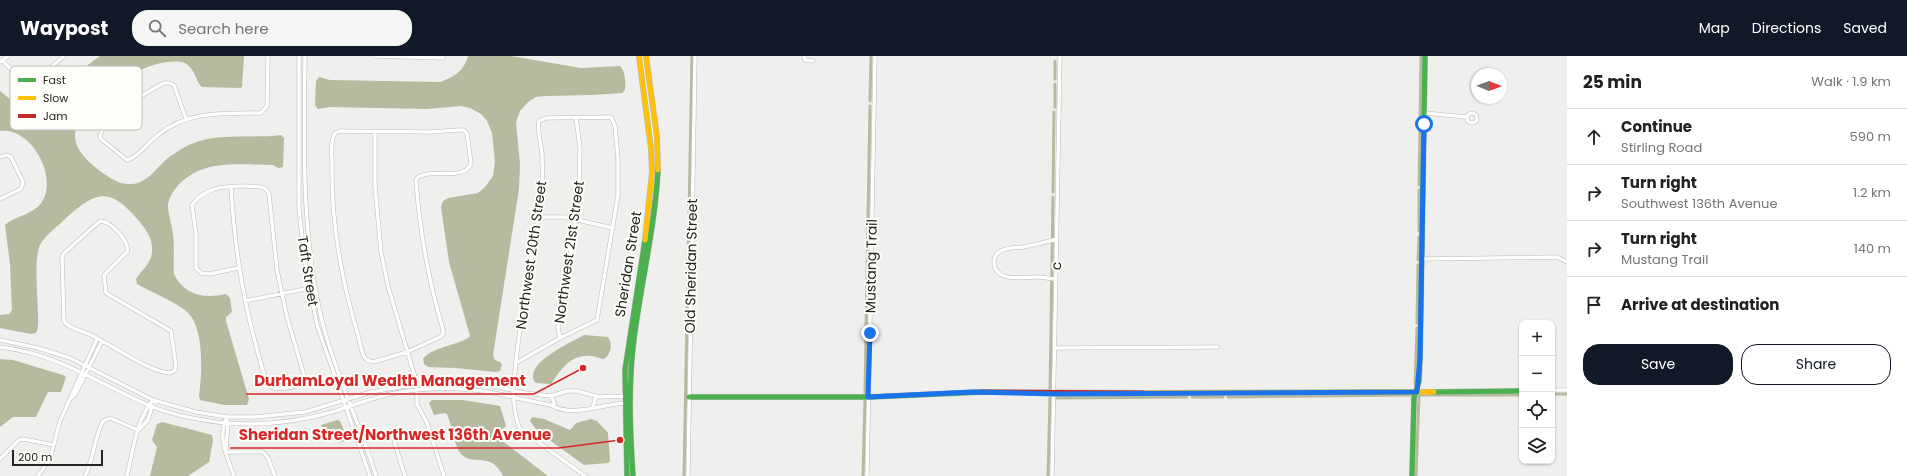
<!DOCTYPE html>
<meta charset="utf-8">
<style>
body{margin:0;font-family:Poppins,sans-serif;background:#f6f6f6;color:#202124}
.controls{position:absolute;right:12px;bottom:12px;display:grid;overflow:hidden;border-radius:8px;box-shadow:0 1px 3px #0004}
.controls button{width:36px;height:36px;display:grid;place-items:center;padding:0;border:0;border-bottom:1px solid #e0e0e0;background:#fff;color:#202124;font:20px sans-serif}
.compass{position:absolute;left:1471px;top:12px;width:36px;height:36px;border-radius:50%;background:#fff;box-shadow:0 1px 3px #0004;rotate:91deg}
.scale{position:absolute;left:12px;bottom:10px;width:91px;box-sizing:border-box;padding-left:4px;border:2px solid #242423;border-top:0;font-size:11px;line-height:14px;white-space:nowrap;color:#242423;-webkit-text-stroke:3px #fdfefa;paint-order:stroke}
.stop{position:absolute;width:12px;height:12px;margin:-9px;border:3px solid #1a73e8;border-radius:50%;background:#fff}
.stop.end{background:#1a73e8;border-color:#fff;box-shadow:0 1px 4px #0008}
.list{margin:0;padding:0;list-style:none}
h2{display:flex;justify-content:space-between;align-items:center;height:52px;margin:0;padding:0 16px;font-size:17px}
h2 small{font-size:13px;font-weight:400;color:#757577}
.list li{display:grid;grid-template-columns:26px 1fr auto;gap:12px;align-items:center;box-sizing:border-box;height:56px;padding:0 16px;border-top:1px solid #e0e0e0}
.list b{display:block;font-size:15px;white-space:nowrap}
.list p{margin:0;font-size:13px;white-space:nowrap;color:#757577}
.list em{font-size:13px;font-style:normal;color:#757577}
.actions{display:flex;gap:8px;padding:12px 16px}
.actions a{flex:1;padding:9px 0;border:1px solid #111827;border-radius:16px;text-align:center;font-size:14px;color:#111827}
.actions .main{background:#111827;color:#fff}
.icon{flex:none;width:22px;height:22px;fill:none;stroke:currentColor;stroke-width:2;stroke-linecap:round;stroke-linejoin:round}
.map{position:relative;flex:none;width:1567px;height:420px;overflow:hidden}
header{display:flex;align-items:center;gap:24px;box-sizing:border-box;height:56px;padding:0 20px;background:#111827;color:#fff}
header strong{font-size:19px}
nav{display:flex;gap:22px;margin-inline-start:auto;font-size:14px}
.search{width:280px;height:36px;background:#f6f6f6;display:flex;align-items:center;gap:10px;box-sizing:border-box;padding:0 14px;border-radius:16px;color:#757577;font-size:15px}
main{display:flex}
aside{flex:1;background:#fff}
.map>svg:first-child{display:block}
.water{fill:#b8baa0}
.lines{fill:none;stroke-linecap:round;stroke-linejoin:round}
.canal{stroke:#b8baa0;stroke-width:3}
.street-casing{stroke:#babab9;stroke-width:4.5}
.fast-casing{stroke:#babab9;stroke-width:6}
.slow-casing{stroke:#babab9;stroke-width:6}
.jam-casing{stroke:#babab9;stroke-width:6}
.street{stroke:#fdfdfc;stroke-width:3.5}
.fast{stroke:#4caf50;stroke-width:5}
.slow{stroke:#ffc107;stroke-width:5}
.jam{stroke:#c62828;stroke-width:5}
.route{stroke:#1a73e8;stroke-width:5}
.labels{text-anchor:middle;dominant-baseline:central;stroke-width:4;stroke-linejoin:round;paint-order:stroke}
.street-label{font-size:14px;fill:#242423;stroke:#fdfefa}
.key{fill:#fdfefa;stroke:#bcbdba;stroke-width:1}
.key-label{font-size:11px;fill:#242423}
.leader{fill:none;stroke:#d62828;stroke-width:1.5}
.callout-dot{fill:#d62828;stroke:#fdfefa;stroke-width:1.5}
.callout-label{font-size:15px;text-anchor:middle;font-weight:bold;fill:#d62828;stroke:#fdfefa;stroke-width:4;stroke-linejoin:round;paint-order:stroke}
</style>
<header>
<strong>Waypost</strong>
<div class="search"><svg class="icon" aria-label="search" viewBox="0 0 24 24"><circle cx="10" cy="10" r="6"/><path d="M15 15l6 6"/></svg>Search here</div>
<nav><a>Map</a><a>Directions</a><a>Saved</a></nav>
</header>
<main>
<div class="map">
<svg width="1567" height="420" viewBox="0 0 1567 420">
<rect width="100%" height="100%" fill="#efefee"/>
<path class="water" d="M 100,0 L 244,0 L 242,31 L 240,32 L 202,31 C 195,25 197,15 185,7 C 161,0 121,21 103,38 C 72,66 61,86 100,115 C 110,122 119,129 132,128 C 148,127 157,111 168,102 C 175,97 184,91 191,88 C 219,76 252,83 281,79 L 284,82 L 283,111 L 278,112 L 273,109 C 239,109 200,102 176,132 C 172,137 169,142 168,149 C 168,158 172,169 173,179 C 175,192 173,205 174,218 C 184,239 204,243 226,238 L 230,242 L 232,256 L 226,261 L 226,265 L 249,343 L 247,349 L 224,349 L 200,344 L 199,340 C 202,318 205,270 186,255 C 172,244 153,237 137,228 L 136,223 C 141,215 148,210 151,201 C 155,186 148,176 139,165 C 110,131 97,134 65,163 C 58,170 47,178 41,187 C 33,199 38,242 38,259 C 38,265 39,271 36,277 L 31,278 L 0,272 L 0,259 L 9,258 L 12,254 L 10,209 L 5,169 C 16,159 35,159 43,144 C 57,119 31,71 0,75 L 0,35 L 15,47 L 21,49 L 35,50 L 48,44 L 77,17 Z
M 468,0 L 511,0 L 581,12 L 620,10 C 625,14 626,27 625,34 L 622,37 L 592,39 L 545,40 L 536,41 L 528,46 L 520,55 L 516,66 L 520,108 L 519,133 L 493,299 L 495,304 L 500,306 L 502,309 L 500,315 L 496,316 L 455,312 L 428,311 L 424,308 L 423,303 C 431,291 464,288 470,280 L 449,206 L 441,151 L 443,145 L 448,142 L 478,137 L 485,131 L 493,120 L 495,106 L 492,77 L 487,65 L 481,58 L 470,52 L 461,50 L 427,53 L 331,51 L 318,53 L 315,49 L 316,25 L 319,21 L 330,24 L 440,26 C 454,21 464,15 468,0 Z
M 584,279 L 608,281 C 613,289 611,298 604,303 C 599,303 596,300 591,300 C 570,298 561,314 551,328 L 536,327 L 534,325 C 526,306 570,287 584,279 Z
M 0,303 L 13,304 L 63,319 L 66,321 L 61,336 L 48,336 L 36,361 L 13,361 L 0,371 Z
M 432,344 L 463,344 L 500,350 L 506,370 L 496,378 L 496,380 L 548,420 L 503,420 C 491,395 474,410 462,399 C 454,391 452,369 447,358 L 444,357 L 434,359 L 429,347 Z
M 532,361 L 544,363 L 570,374 L 576,367 L 591,363 L 597,365 L 608,377 L 610,405 L 608,407 L 584,409 L 537,375 L 530,365 Z
M 337,364 L 340,365 L 348,384 L 339,387 C 335,379 332,377 323,376 L 321,369 Z
M 162,366 L 212,379 L 213,384 L 209,406 L 188,420 L 150,420 L 157,391 L 152,384 L 157,368 Z"/>
<g class="lines">
<path class="canal" d="M 1055,23 L 1055,5
M 870,45 L 871,0
M 1055,51 L 1055,28
M 1420,65 L 1421,0
M 1419,129 L 1420,70
M 1053,136 L 1054,56
M 1419,175 L 1419,134
M 1418,204 L 1419,181
M 1417,267 L 1418,209
M 866,274 L 870,50
M 1415,329 L 1417,272
M 1050,336 L 1053,141
M 865,338 L 866,279
M 1556,338 L 1567,338
M 1192,341 L 1223,341
M 1228,341 L 1411,339
M 1057,342 L 1187,341
M 684,420 L 692,0
M 863,420 L 865,342
M 1048,420 L 1050,342
M 1416,420 L 1419,339 L 1522,339"/>
<g class="street-casing">
<path id="street" d="M 299,0 L 299,153 L 304,199 L 317,269 L 370,420
M 305,0 C 304,89 301,178 322,265 C 335,318 360,368 376,420
M 375,0 L 443,2 L 443,0
M 804,0 L 805,4 L 813,5
M 3,5 C 12,14 21,28 35,25 L 64,0
M 0,6 L 8,0
M1467 62a5 5 0 1 1 10 0a5 5 0 1 1-10 0Z
M 1424,57 L 1467,61
M 186,63 L 174,29 L 169,27 L 164,27 C 147,36 105,60 100,80 L 101,83 L 127,104 L 130,103 C 141,98 148,86 158,79 C 187,55 225,57 261,57 L 267,50 L 268,0
M 459,74 L 464,74 L 467,78 L 471,107 C 466,126 429,111 417,122 L 416,125 C 420,176 428,224 443,273 L 443,278 L 440,281 L 407,296 L 373,306 C 370,305 367,305 365,302 C 361,296 360,286 358,279 C 341,223 331,165 332,107 C 332,97 330,86 335,77 L 340,75 L 430,76 Z
M 375,76 L 375,130 L 381,196 L 388,230 L 417,328 L 417,348 L 427,367 L 444,420
M 0,101 L 7,99 L 11,101 L 23,126 L 21,133 L 0,143
M 231,131 C 235,201 246,261 267,328 C 274,336 293,332 302,327 L 304,323 L 304,319 L 287,261 L 277,214 L 269,138 C 268,136 267,134 266,133 C 258,128 220,130 212,134 C 204,137 197,142 192,149 L 196,178 L 196,212 L 201,217 L 210,218 L 238,212
M 538,161 L 564,161 L 613,172
M 100,165 C 111,165 130,186 127,196 L 104,219 L 106,237 L 171,275 L 176,311 L 174,315 L 170,317 C 149,316 112,289 91,279 C 83,275 69,273 64,265 L 62,201 L 64,197 Z
M 1422,203 L 1557,201 L 1567,206
M 1056,223 C 1050,223 1044,221 1038,221 C 1024,221 994,227 994,206 C 994,202 996,198 999,196 C 1006,191 1015,192 1023,191 C 1035,189 1046,186 1057,183
M 245,245 L 310,232
M 560,282 L 558,272 L 579,142 L 580,92 L 576,62
M 0,284 L 38,292 L 70,302 L 153,344 L 196,356 L 227,361 L 255,361 L 305,356 L 371,336 L 417,328 L 449,327 L 489,329 L 525,337 L 551,340 L 567,335 L 577,335 L 599,341 L 627,340
M 0,291 C 58,298 96,326 148,349 C 171,359 199,364 224,367 C 260,370 297,366 332,356 C 353,350 373,341 395,337 C 425,332 459,331 489,336 C 509,340 530,345 551,349 C 572,362 601,348 627,347
M 1055,292 L 1218,291
M 516,307 L 560,282 L 597,264 L 618,139 L 618,103 L 615,70 L 611,61 L 546,62 L 539,65 C 537,76 541,87 542,98 C 542,109 543,121 542,131 C 536,184 525,236 518,288 C 515,315 509,348 520,373 L 585,420
M 1552,334 L 1567,334
M 551,340 L 554,346 L 554,351
M 69,344 L 75,339 L 102,285
M 593,351 L 596,340
M 227,361 C 217,380 227,401 234,420
M 394,373 L 395,388 L 405,420
M 139,374 L 148,364 L 152,350
M 226,394 L 228,365
M 226,396 L 263,396 L 268,402 L 275,420
M 0,403 L 19,384 L 23,383 L 54,389
M 38,420 L 50,403 L 60,365 L 97,283
M 85,420 C 94,402 94,382 103,365 L 110,362 L 138,374
M 127,420 C 133,395 136,364 153,344
M 688,420 L 695,0
M 867,420 L 875,0
M 1052,420 L 1060,0"/>
</g>
<g class="fast-casing">
<path id="fast" d="M 1434,336 L 1522,335
M 689,341 L 869,341 L 983,336
M 627,420 L 625,314 L 645,184
M 633,420 C 630,374 628,329 634,283 C 641,227 655,171 658,114
M 1412,420 L 1414,342 L 1419,325 L 1420,302 L 1425,0"/>
</g>
<g class="slow-casing">
<path id="slow" d="M 639,0 L 651,93 L 652,116 L 645,184
M 646,0 L 657,81 L 658,114
M 1144,337 L 1434,336"/>
</g>
<g class="jam-casing">
<path id="jam" d="M 983,336 L 1144,337"/>
</g>
<use href="#street" class="street"/>
<use href="#fast" class="fast"/>
<use href="#slow" class="slow"/>
<use href="#jam" class="jam"/>
</g>
<g class="lines">
<path class="route" d="M 870,277 L 868,341 L 972,336 L 1054,338 L 1417,336 L 1420,302 L 1424,68"/>
</g>
<g class="labels">
<g class="street-label">
<text transform="translate(569 196) rotate(-82)">Northwest 21st Street</text>
<text transform="translate(531 199) rotate(-82)">Northwest 20th Street</text>
<text transform="translate(628 208) rotate(-81)">Sheridan Street</text>
<text transform="translate(691 210) rotate(-89)">Old Sheridan Street</text>
<text transform="translate(871 210) rotate(-89)">Mustang Trail</text>
<text transform="translate(1056 210) rotate(-89)">c</text>
<text transform="translate(308 215) rotate(81)">Taft Street</text>
</g>
</g>
<rect x="10" y="10" width="132" height="64" rx="6" class="key"/>
<rect x="18" y="22" width="18" height="4" fill="#4caf50"/>
<rect x="18" y="40" width="18" height="4" fill="#ffc107"/>
<rect x="18" y="58" width="18" height="4" fill="#c62828"/>
<g class="key-label">
<text x="43" y="28">Fast</text>
<text x="43" y="46">Slow</text>
<text x="43" y="64">Jam</text>
</g>
<path class="leader" d="M583 312L534 338H246M620 384L559 392H230"/>
<g class="callout-dot">
<circle cx="583" cy="312" r="4"/>
<circle cx="620" cy="384" r="4"/>
</g>
<g class="callout-label">
<text x="390" y="330">DurhamLoyal Wealth Management</text>
<text x="395" y="384">Sheridan Street/Northwest 136th Avenue</text>
</g>
</svg>
<div class="controls">
<button>+</button>
<button>−</button>
<button><svg class="icon" aria-label="locate" viewBox="0 0 24 24"><circle cx="12" cy="12" r="6"/><path d="M12 2v4M12 18v4M2 12h4M18 12h4"/></svg></button>
<button><svg class="icon" aria-label="layers" viewBox="0 0 24 24"><path d="M12 4l9 5-9 5-9-5zM3 14l9 5 9-5"/></svg></button>
</div>
<svg class="compass" viewBox="-18 -18 36 36"><path d="M0-13l5 13h-10z" fill="#e53935"/><path d="M0 13l5-13h-10z" fill="#757577"/></svg>
<div class="scale">200 m</div>
<div class="stop" style="left:1424px;top:68px"></div>
<div class="stop end" style="left:870px;top:277px"></div>
</div>
<aside>
<h2>25 min<small>Walk · 1.9 km</small></h2>
<ul class="list">
<li><svg class="icon" aria-label="ahead" viewBox="0 0 24 24"><path d="M12 20V5M6 11l6-6 6 6"/></svg><div><b>Continue</b><p>Stirling Road</p></div><em>590 m</em></li>
<li><svg class="icon" aria-label="right" viewBox="0 0 24 24"><path d="M7 20v-9h11M14 6l5 5-5 5"/></svg><div><b>Turn right</b><p>Southwest 136th Avenue</p></div><em>1.2 km</em></li>
<li><svg class="icon" aria-label="right" viewBox="0 0 24 24"><path d="M7 20v-9h11M14 6l5 5-5 5"/></svg><div><b>Turn right</b><p>Mustang Trail</p></div><em>140 m</em></li>
<li><svg class="icon" aria-label="arrive" viewBox="0 0 24 24"><path d="M6 21V4h12l-3 4 3 4H6"/></svg><div><b>Arrive at destination</b></div></li>
</ul>
<div class="actions"><a class="main">Save</a><a>Share</a></div>
</aside>
</main>
